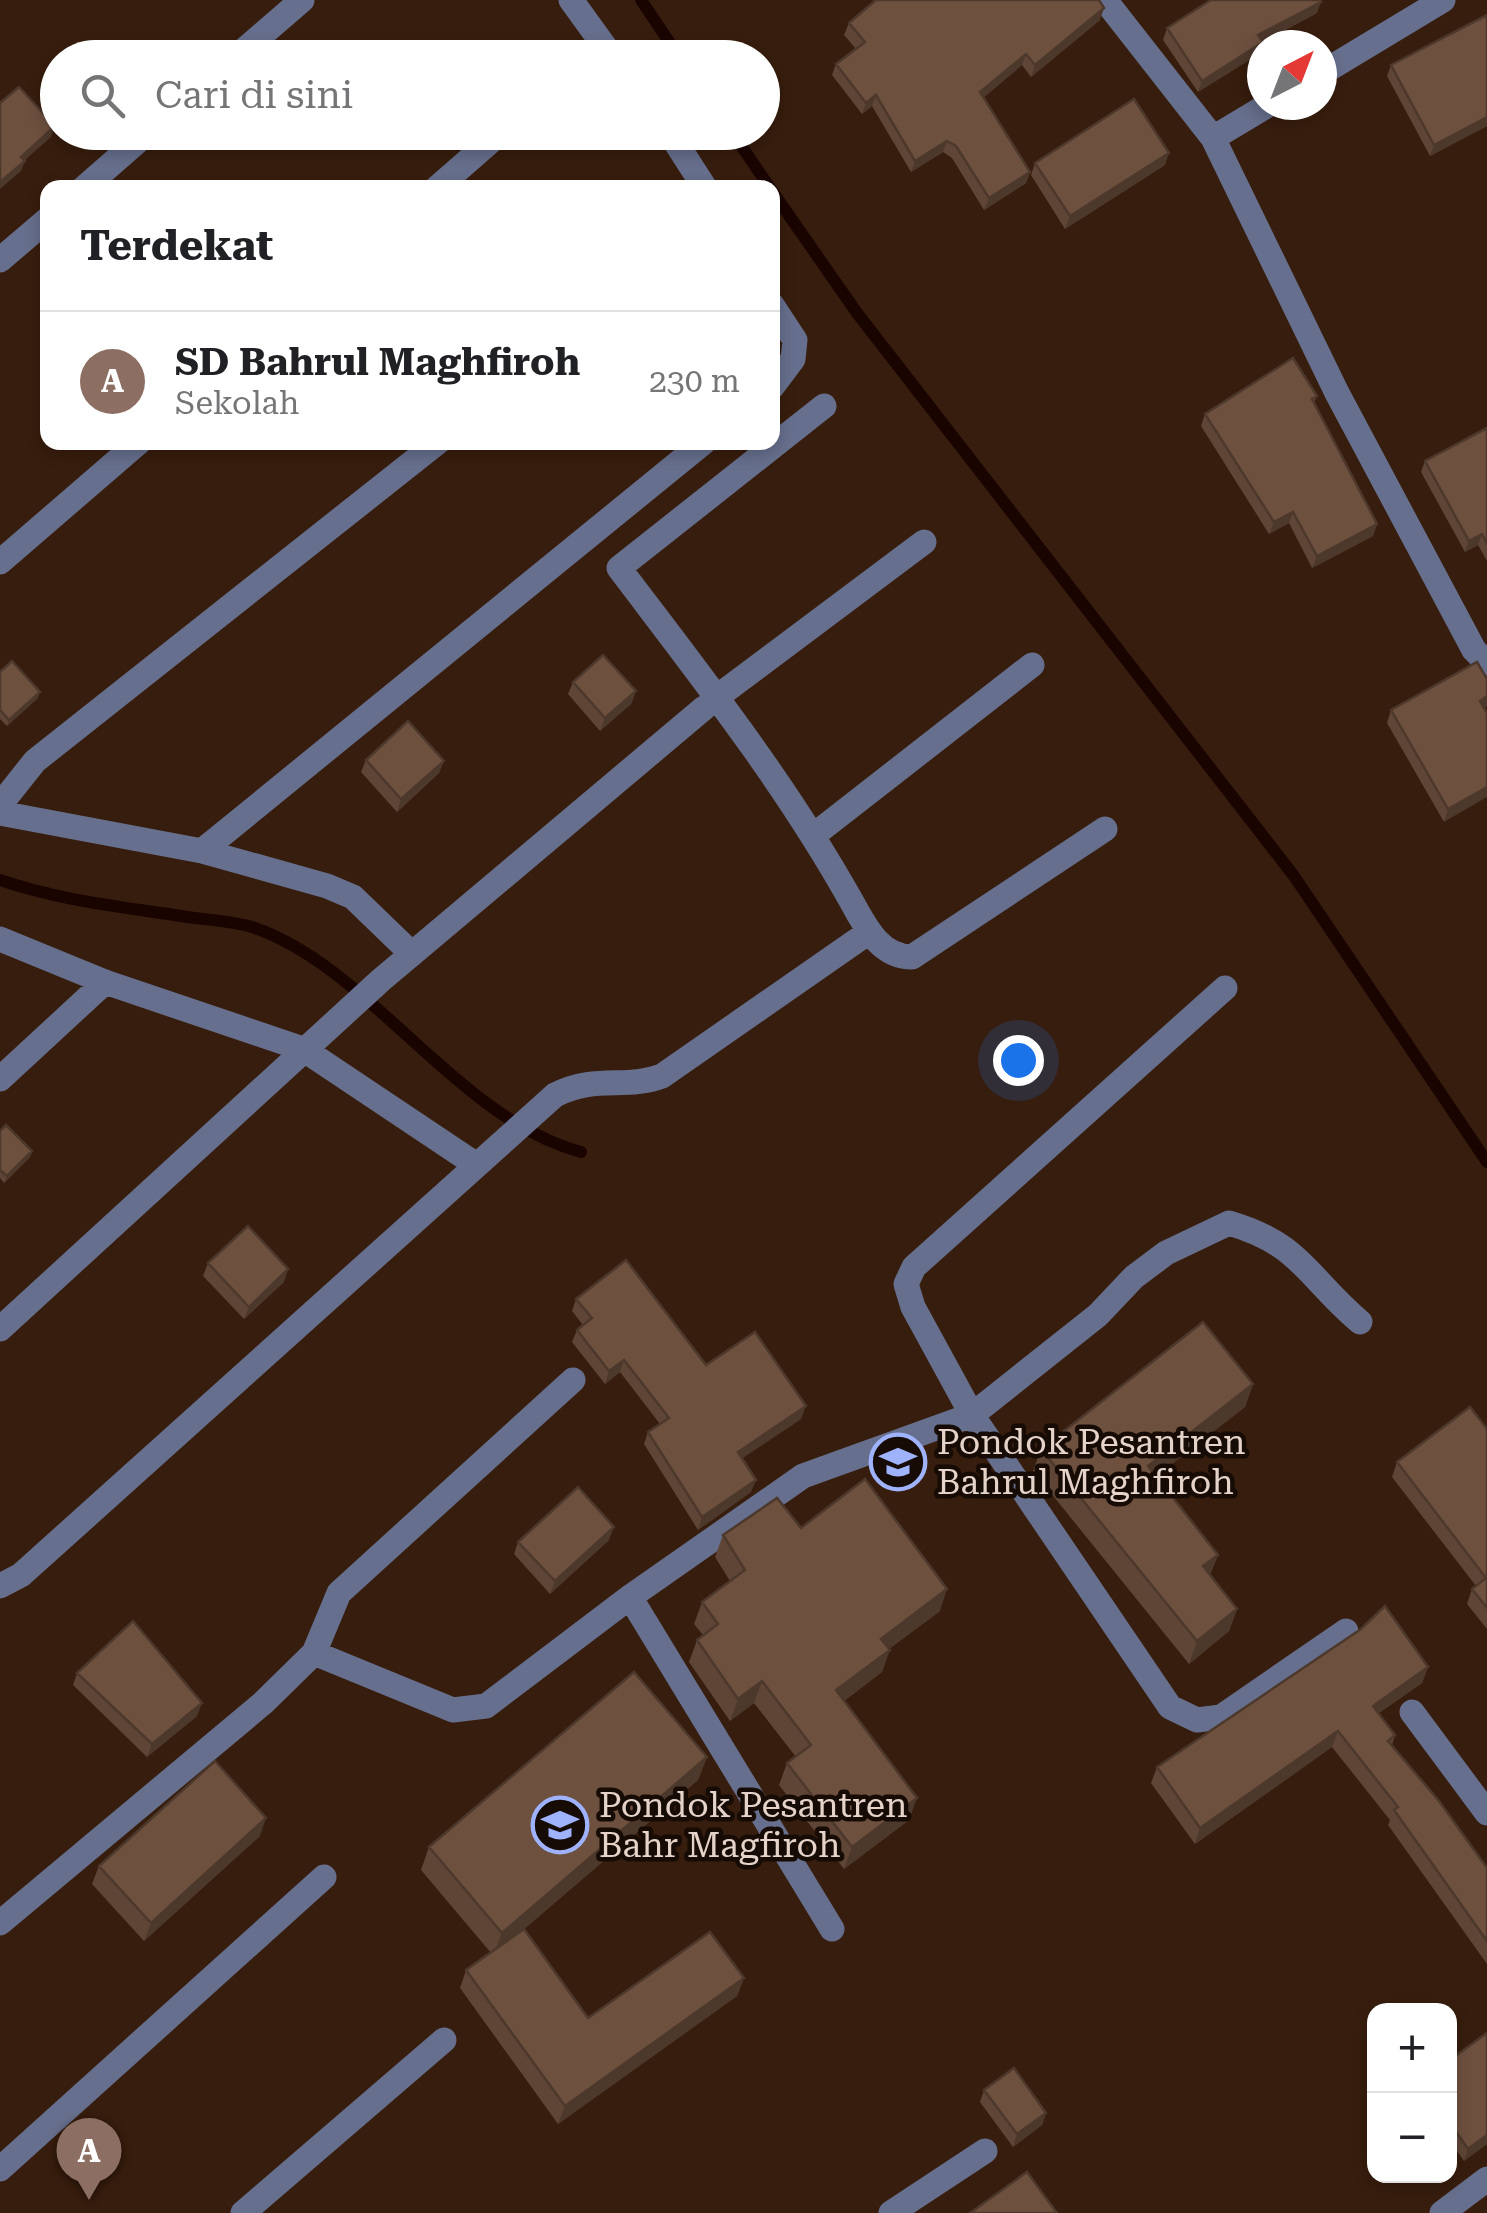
<!DOCTYPE html>
<html lang="id">
<meta charset="utf-8">
<style>
body{margin:0;font-family:"Roboto Serif",serif;background:#f2f2f2;color:#202124}
.controls{position:absolute;right:30px;bottom:30px;display:grid;overflow:hidden;border-radius:20px;box-shadow:0 5px 15px #0003}
.controls button{width:90px;height:90px;display:grid;place-items:center;padding:0;border:0;border-bottom:2px solid #e0e0e0;background:#fff;color:#202124;font:50px sans-serif}
.compass{position:absolute;left:1247px;top:30px;width:90px;height:90px;border-radius:50%;background:#fff;box-shadow:0 5px 15px #0003;rotate:42deg}
.you{position:absolute;left:1018px;top:1060px;width:35px;height:35px;margin:-25px;border:8px solid #fff;border-radius:50%;background:#1a73e8;box-shadow:0 0 0 15px #1a73e833}
.badge{display:grid;place-items:center;width:65px;height:65px;border-radius:50%;background:#7c3aed;color:#fff;font-size:32px;font-weight:700}
.pin{position:absolute;translate:-50% -82px;filter:drop-shadow(0 2px 5px #0008)}
.pin::after{content:'';position:absolute;top:52px;width:35px;height:30px;background:inherit;clip-path:polygon(0 0,100% 0,50% 100%)}
.list{margin:0;padding:0;list-style:none}
h2{display:flex;justify-content:space-between;align-items:center;height:130px;margin:0;padding:0 40px;font-size:42px}
h2 small{font-size:32px;font-weight:400;color:#757577}
.list li{display:grid;grid-template-columns:65px 1fr auto;gap:30px;align-items:center;box-sizing:border-box;height:140px;padding:0 40px;border-top:2px solid #e0e0e0}
.list b{display:block;font-size:38px;white-space:nowrap}
.list p{margin:0;font-size:32px;white-space:nowrap;color:#757577}
.list em{font-size:32px;font-style:normal;color:#757577}
.icon{flex:none;width:55px;height:55px;fill:none;stroke:currentColor;stroke-width:2;stroke-linecap:round;stroke-linejoin:round}
.map{position:relative;flex:none;width:1487px;height:2213px;overflow:hidden}
.search{position:absolute;background:#fff;box-shadow:0 5px 15px #0003;left:40px;top:40px;width:740px;height:110px;display:flex;align-items:center;gap:25px;box-sizing:border-box;padding:0 35px;border-radius:55px;color:#757577;font-size:38px}
.panel{position:absolute;background:#fff;box-shadow:0 5px 15px #0003;left:40px;top:180px;width:740px;height:270px;border-radius:20px}
.map>svg:first-child{display:block}
.lines{fill:none;stroke-linecap:round;stroke-linejoin:round}
.stream{stroke:#1a0400;stroke-width:12}
.minor{stroke:#666f8d;stroke-width:25}
.wall{fill:#5f4536}
.shaded-wall{fill:#4d382c}
.building{fill:#6e503f;stroke:#4d382c;stroke-width:2.5}
.labels{text-anchor:middle;dominant-baseline:central;stroke-width:9;stroke-linejoin:round;paint-order:stroke}
.poi-label{font-size:35px;fill:#e5d3c9;stroke:#160b05;text-anchor:start}
</style>
<div class="map">
<svg width="1487" height="2213" viewBox="0 0 1487 2213">
<rect width="100%" height="100%" fill="#371d0d"/>
<g class="lines">
<path class="stream" d="M 641,0 L 680,58
M 732,132 L 770,188
M 772,191 L 857,313 L 1294,876 L 1487,1162
M 0,880 C 60,901 125,907 187,917 C 209,920 235,921 255,928 C 373,970 456,1118 581,1152"/>
<path class="minor" d="M 571,0 L 613,58
M 1105,0 L 1213,138 L 1337,393 L 1474,650 L 1487,663
M 235,58 L 302,0
M 1322,73 L 1443,0
M 669,132 L 705,188
M 1213,138 L 1268,105
M 84,188 L 148,132
M 437,188 L 501,132
M 0,260 L 48,219
M 772,305 L 795,340 L 793,359 L 772,387
M 824,406 L 619,568 C 700,675 783,780 849,897 C 864,923 878,957 912,957 L 1105,829
M 0,562 L 139,442
M 717,697 L 924,542
M 0,805 L 35,761 L 438,442
M 0,813 L 202,851 L 327,886 L 353,897 L 412,954
M 814,835 L 1032,665
M 202,851 L 704,442
M 0,939 L 105,982 L 303,1049 L 475,1164
M 1225,988 L 914,1267 L 906,1284 L 913,1307 L 972,1415 L 1170,1707 L 1197,1720 L 1221,1717 L 1346,1631
M 0,1079 L 105,982
M 0,1329 L 381,980 L 704,708
M 0,1586 L 21,1575 L 555,1095 C 597,1074 625,1090 662,1076 L 869,932
M 630,1597 L 832,1929
M 314,1653 L 453,1710 L 486,1706 L 630,1597 L 803,1476 L 972,1415 L 1098,1315 L 1134,1277 L 1166,1253 L 1229,1223 C 1301,1244 1307,1277 1360,1322
M 1412,1712 L 1487,1813
M 0,1923 L 263,1703 L 314,1653 L 339,1593 L 573,1380
M 0,2169 L 324,1877
M 243,2213 L 444,2040
M 891,2213 L 985,2151
M 1442,2213 L 1487,2179"/>
</g>
<path class="wall" d="M 873,0 L 1099,0 L 1100,20 L 1031,77 L 1022,65 L 983,98 L 1030,172 L 1026,183 L 984,210 L 952,158 L 943,152 L 911,172 L 872,106 L 862,114 L 832,75 L 836,64 L 856,49 L 844,35 L 849,23 L 874,1 Z
M 1317,13 L 1263,42 L 1259,54 L 1198,92 L 1163,40 L 1167,28 Z
M 1487,15 L 1487,126 L 1430,156 L 1387,76 L 1391,65 Z
M 1035,163 L 1165,165 L 1065,229 L 1031,175 Z
M 48,273 L 48,288 L 42,282 L 44,276 Z
M 1317,396 L 1314,403 L 1377,524 L 1373,536 L 1312,568 L 1289,523 L 1269,534 L 1201,426 L 1205,414 Z
M 1487,428 L 1487,561 L 1478,545 L 1465,552 L 1421,472 L 1425,461 Z
M 0,672 L 38,698 L 7,726 L 0,719 Z
M 1487,679 L 1487,706 L 1484,708 L 1487,713 L 1444,822 L 1387,723 L 1391,710 Z
M 573,682 L 636,691 L 631,704 L 600,731 L 568,694 Z
M 366,760 L 439,773 L 397,812 L 361,772 Z
M 0,1131 L 32,1151 L 30,1157 L 4,1183 L 0,1178 Z
M 208,1263 L 284,1282 L 244,1319 L 203,1276 Z
M 576,1299 L 706,1365 L 801,1419 L 742,1458 L 751,1492 L 698,1530 L 644,1444 L 648,1432 L 660,1424 L 620,1372 L 605,1384 L 572,1342 L 577,1330 L 583,1325 L 572,1311 Z
M 1253,1384 L 1245,1407 L 1156,1476 L 1218,1555 L 1210,1575 L 1237,1609 L 1229,1631 L 1189,1664 L 1033,1471 L 1041,1449 Z
M 1487,1429 L 1487,1629 L 1467,1604 L 1472,1589 L 1476,1586 L 1392,1477 L 1397,1462 Z
M 801,1528 L 940,1611 L 889,1649 L 882,1672 L 844,1701 L 909,1820 L 844,1869 L 779,1785 L 787,1763 L 796,1757 L 754,1703 L 730,1721 L 689,1662 L 697,1640 L 703,1635 L 694,1624 L 702,1602 L 730,1581 L 715,1557 L 723,1535 Z
M 609,1540 L 550,1594 L 514,1554 L 518,1542 Z
M 1361,1629 L 1428,1667 L 1422,1683 L 1379,1713 L 1395,1735 L 1392,1745 L 1487,1868 L 1487,1964 L 1388,1825 L 1390,1820 L 1332,1747 L 1195,1844 L 1151,1783 L 1157,1767 Z
M 77,1673 L 197,1716 L 147,1757 L 73,1685 Z
M 707,1757 L 698,1780 L 524,1929 L 588,2018 L 744,1978 L 737,1996 L 558,2124 L 460,1988 L 466,1970 L 491,1953 L 421,1870 L 429,1847 Z
M 260,1836 L 144,1941 L 92,1884 L 99,1866 Z
M 1487,2033 L 1487,2144 L 1464,2161 L 1450,2141 L 1450,2060 Z
M 984,2090 L 1046,2113 L 1042,2125 L 1013,2147 L 980,2102 Z"/>
<path class="shaded-wall" d="M 1321,2 L 1317,13 L 1254,47 L 1258,35 Z
M 1104,8 L 1100,20 L 1031,77 L 1035,65 Z
M 1263,42 L 1259,54 L 1198,92 L 1202,81 Z
M 1026,54 L 1022,65 L 976,104 L 980,92 Z
M 876,95 L 872,106 L 862,114 L 866,103 Z
M 1487,117 L 1487,126 L 1430,156 L 1434,145 Z
M 55,126 L 51,137 L 17,167 L 21,157 Z
M 947,141 L 943,152 L 911,172 L 915,161 Z
M 1169,153 L 1165,165 L 1065,229 L 1070,216 Z
M 25,161 L 21,171 L 0,189 L 0,182 Z
M 1030,172 L 1026,183 L 984,210 L 989,198 Z
M 1293,512 L 1289,523 L 1269,534 L 1274,522 Z
M 1377,524 L 1373,536 L 1312,568 L 1317,556 Z
M 1482,534 L 1478,545 L 1465,552 L 1469,541 Z
M 636,691 L 631,704 L 600,731 L 605,718 Z
M 40,692 L 38,698 L 7,726 L 9,720 Z
M 1487,696 L 1487,706 L 1475,713 L 1480,701 Z
M 444,761 L 439,773 L 397,812 L 401,799 Z
M 1487,787 L 1487,797 L 1444,822 L 1448,809 Z
M 32,1151 L 30,1157 L 4,1183 L 7,1176 Z
M 288,1269 L 284,1282 L 244,1319 L 249,1307 Z
M 624,1360 L 620,1372 L 605,1384 L 609,1371 Z
M 1253,1384 L 1245,1407 L 1140,1489 L 1148,1466 Z
M 806,1406 L 801,1419 L 734,1464 L 738,1452 Z
M 756,1480 L 751,1492 L 698,1530 L 702,1517 Z
M 614,1527 L 609,1540 L 550,1594 L 555,1581 Z
M 1218,1555 L 1209,1577 L 1203,1566 Z
M 947,1589 L 940,1611 L 873,1661 L 881,1639 Z
M 1237,1609 L 1229,1631 L 1189,1664 L 1197,1641 Z
M 890,1650 L 882,1672 L 828,1712 L 836,1690 Z
M 1428,1667 L 1422,1683 L 1368,1721 L 1373,1706 Z
M 762,1681 L 754,1703 L 730,1721 L 738,1699 Z
M 202,1703 L 197,1716 L 147,1757 L 152,1744 Z
M 1338,1731 L 1332,1747 L 1195,1844 L 1200,1828 Z
M 707,1757 L 698,1780 L 493,1956 L 502,1933 Z
M 917,1798 L 909,1820 L 844,1869 L 852,1847 Z
M 266,1818 L 260,1836 L 144,1941 L 151,1923 Z
M 744,1978 L 737,1996 L 558,2124 L 565,2106 Z
M 1046,2113 L 1042,2125 L 1013,2147 L 1017,2134 Z
M 1487,2135 L 1487,2144 L 1464,2161 L 1468,2149 Z"/>
<path class="building" d="M 876,0 L 1099,0 L 1104,8 L 1035,65 L 1026,54 L 980,92 L 1030,172 L 989,198 L 956,146 L 947,141 L 915,161 L 876,95 L 866,103 L 836,64 L 865,42 L 849,23 Z
M 1211,0 L 1320,0 L 1321,2 L 1258,35 L 1263,42 L 1202,81 L 1167,28 Z
M 1487,15 L 1487,117 L 1434,145 L 1391,65 Z
M 19,87 L 55,126 L 21,157 L 25,161 L 0,182 L 0,103 Z
M 1134,99 L 1169,153 L 1070,216 L 1035,163 Z
M 1293,358 L 1317,396 L 1312,399 L 1377,524 L 1317,556 L 1293,512 L 1274,522 L 1205,414 Z
M 1487,428 L 1487,544 L 1482,534 L 1469,541 L 1425,461 Z
M 603,655 L 636,691 L 605,718 L 573,682 Z
M 12,661 L 40,692 L 9,720 L 0,710 L 0,672 Z
M 1477,662 L 1487,679 L 1487,696 L 1480,701 L 1487,713 L 1487,787 L 1448,809 L 1391,710 Z
M 408,721 L 444,761 L 401,799 L 366,760 Z
M 6,1125 L 32,1151 L 7,1176 L 0,1170 L 0,1131 Z
M 248,1226 L 288,1269 L 249,1307 L 208,1263 Z
M 626,1260 L 706,1365 L 755,1332 L 806,1406 L 738,1452 L 756,1480 L 702,1517 L 648,1432 L 669,1418 L 624,1360 L 609,1371 L 577,1330 L 592,1318 L 576,1299 Z
M 1203,1322 L 1253,1384 L 1148,1466 L 1218,1555 L 1203,1566 L 1237,1609 L 1197,1641 L 1041,1449 Z
M 1470,1407 L 1487,1429 L 1487,1608 L 1472,1589 L 1486,1578 L 1397,1462 Z
M 865,1479 L 947,1589 L 881,1639 L 890,1650 L 836,1690 L 917,1798 L 852,1847 L 787,1763 L 811,1745 L 762,1681 L 738,1699 L 697,1640 L 718,1624 L 702,1602 L 745,1570 L 723,1535 L 777,1498 L 801,1528 Z
M 578,1487 L 614,1527 L 555,1581 L 518,1542 Z
M 1385,1606 L 1428,1667 L 1373,1706 L 1395,1735 L 1388,1741 L 1439,1801 L 1487,1868 L 1487,1941 L 1394,1810 L 1398,1807 L 1338,1731 L 1200,1828 L 1157,1767 L 1361,1629 Z
M 133,1621 L 202,1703 L 152,1744 L 77,1673 Z
M 634,1672 L 707,1757 L 502,1933 L 429,1847 Z
M 215,1761 L 266,1818 L 151,1923 L 99,1866 Z
M 524,1929 L 588,2018 L 710,1932 L 744,1978 L 565,2106 L 466,1970 Z
M 1487,2033 L 1487,2135 L 1468,2149 L 1450,2123 L 1450,2060 Z
M 1014,2068 L 1046,2113 L 1017,2134 L 984,2090 Z
M 1027,2172 L 1057,2213 L 970,2213 Z"/>
<defs>
<g id="school-ring" transform="scale(2.875)"><circle r="9.5" fill="#160b05" stroke="#9fb3fd" stroke-width="1.5"/><path d="M0-5L7-2L0 1L-7-2ZM-4 1L0 2.5L4 1V4Q0 6-4 4Z" fill="#9fb3fd"/></g>
</defs>
<g fill-rule="evenodd">
<use href="#school-ring" x="898" y="1462"/>
<use href="#school-ring" x="560" y="1825"/>
</g>
<g class="labels">
<g class="poi-label">
<text x="937" y="1442">Pondok Pesantren<tspan x="937" dy="40">Bahrul Maghfiroh</tspan></text>
<text x="599" y="1805">Pondok Pesantren<tspan x="599" dy="40">Bahr Magfiroh</tspan></text>
</g>
</g>
</svg>
<div class="controls">
<button>+</button>
<button>−</button>
</div>
<svg class="compass" viewBox="-18 -18 36 36"><path d="M0-13l5 13h-10z" fill="#e53935"/><path d="M0 13l5-13h-10z" fill="#757577"/></svg>
<div class="you"></div>
<div class="pin badge" style="left:89px;top:2200px;background:#8d6e63">A</div>
<div class="search"><svg class="icon" aria-label="search" viewBox="0 0 24 24"><circle cx="10" cy="10" r="6"/><path d="M15 15l6 6"/></svg>Cari di sini</div>
<section class="panel">
<h2>Terdekat<small></small></h2>
<ul class="list">
<li><span class="badge" style="background:#8d6e63">A</span><div><b>SD Bahrul Maghfiroh</b><p>Sekolah</p></div><em>230 m</em></li>
</ul>
</section>
</div>
